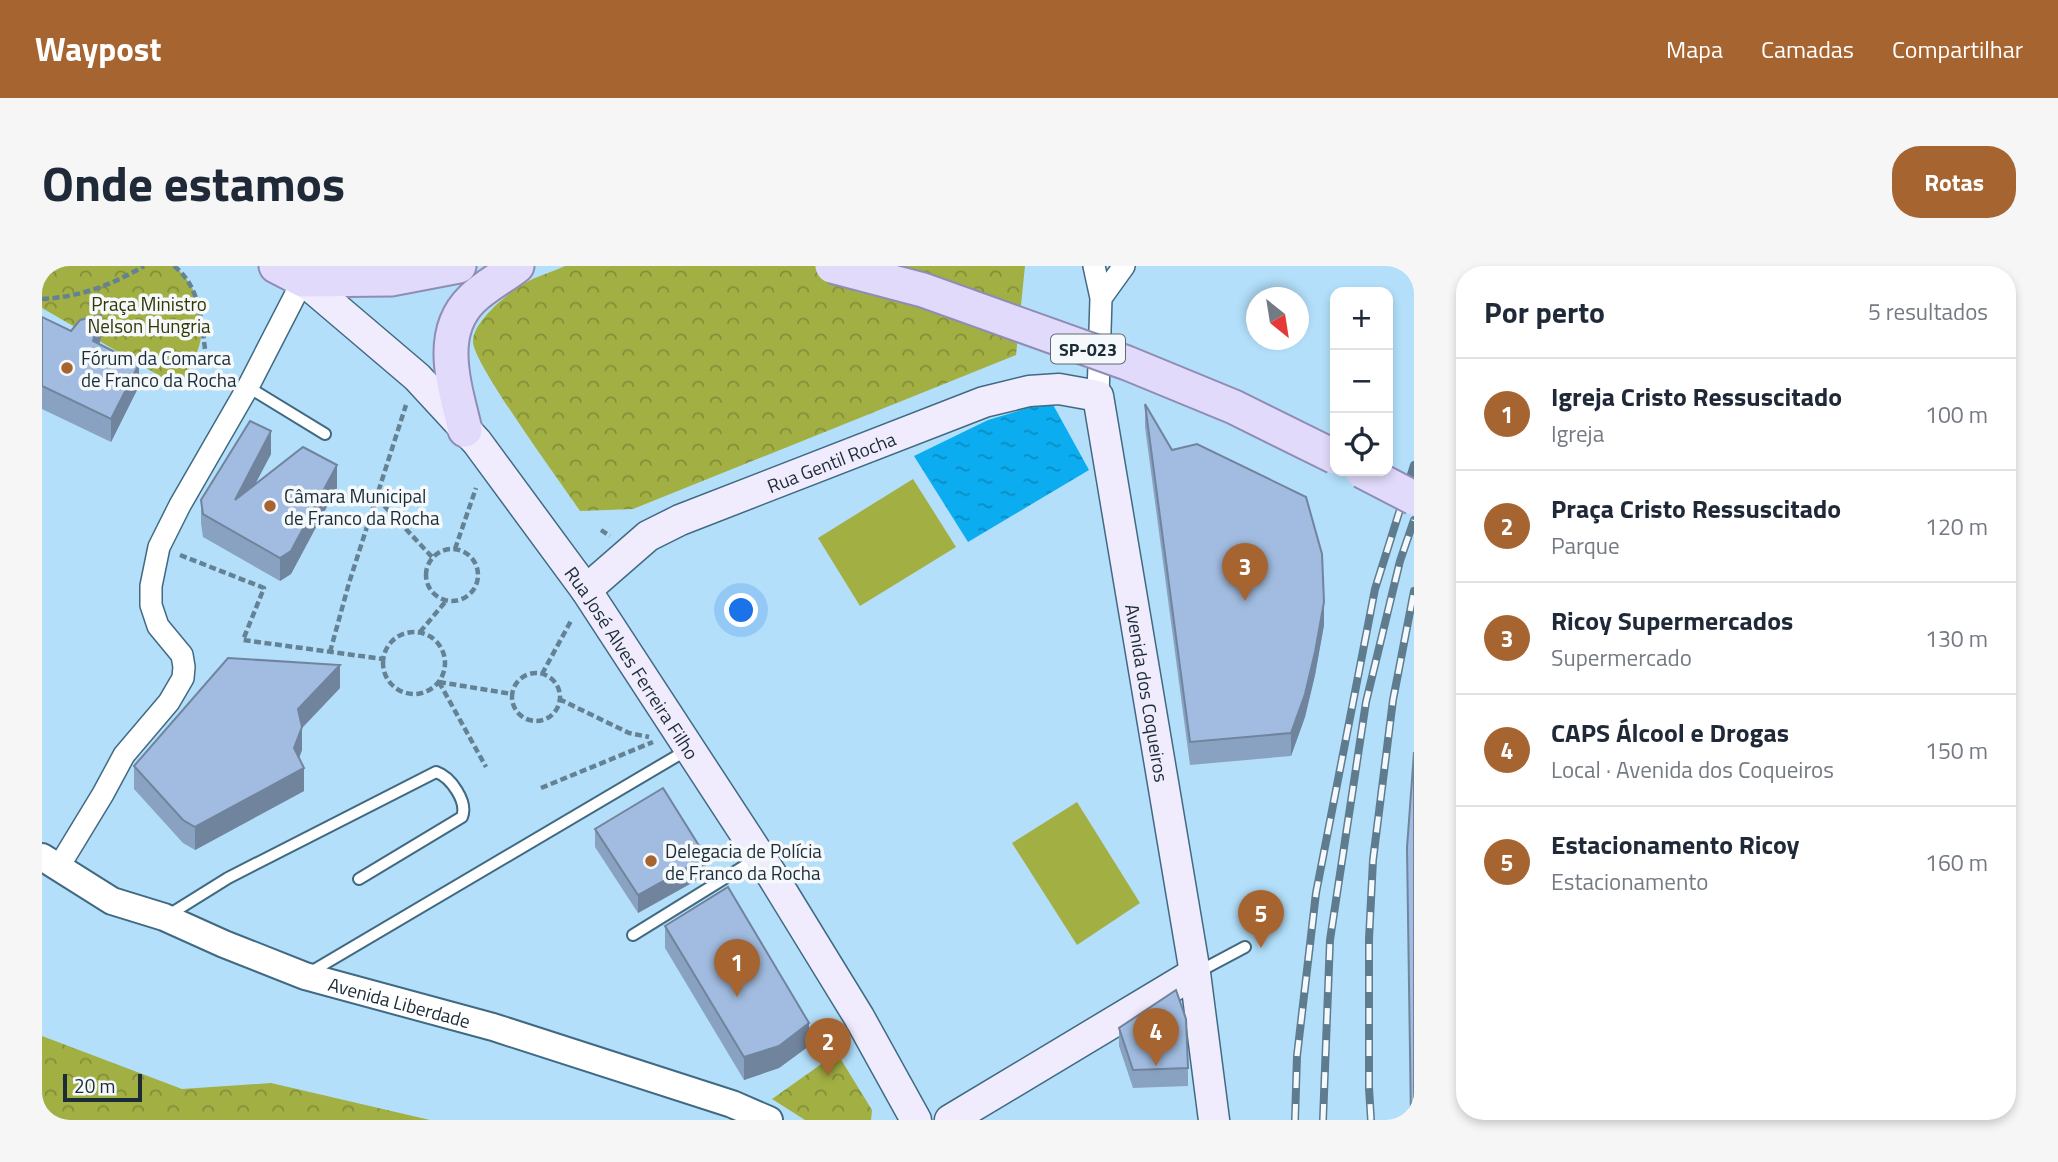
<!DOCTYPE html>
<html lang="pt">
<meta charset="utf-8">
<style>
body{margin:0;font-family:"Titillium Web",sans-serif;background:#f6f6f7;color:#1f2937}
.controls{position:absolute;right:21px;top:21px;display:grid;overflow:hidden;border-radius:14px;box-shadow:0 4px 10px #0003}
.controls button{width:63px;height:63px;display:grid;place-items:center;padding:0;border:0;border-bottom:2px solid #e0e1e3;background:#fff;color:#1f2937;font:35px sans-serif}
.compass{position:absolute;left:1204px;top:21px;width:63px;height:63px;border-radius:50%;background:#fff;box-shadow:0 4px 10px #0003;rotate:150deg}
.scale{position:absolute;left:21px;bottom:18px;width:79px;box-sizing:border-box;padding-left:7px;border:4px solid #1b2c37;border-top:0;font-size:19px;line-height:24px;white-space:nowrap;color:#1b2c37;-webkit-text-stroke:5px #f5f9fc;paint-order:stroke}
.you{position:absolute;left:700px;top:345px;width:24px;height:24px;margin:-18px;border:5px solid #fff;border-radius:50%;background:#1a73e8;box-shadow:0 0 0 10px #1a73e833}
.badge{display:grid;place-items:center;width:46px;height:46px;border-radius:50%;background:#a66431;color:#fff;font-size:23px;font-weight:700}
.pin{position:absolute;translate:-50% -58px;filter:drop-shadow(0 2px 4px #0008)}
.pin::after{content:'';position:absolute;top:37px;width:24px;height:21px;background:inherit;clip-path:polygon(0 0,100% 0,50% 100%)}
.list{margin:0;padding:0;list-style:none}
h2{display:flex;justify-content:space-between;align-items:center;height:91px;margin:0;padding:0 28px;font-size:30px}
h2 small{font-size:23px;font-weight:400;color:#747a83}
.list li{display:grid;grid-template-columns:46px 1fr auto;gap:21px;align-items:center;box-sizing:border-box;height:112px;padding:0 28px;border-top:2px solid #e0e1e3}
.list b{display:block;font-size:26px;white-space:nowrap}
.list p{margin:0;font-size:23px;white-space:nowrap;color:#747a83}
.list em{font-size:23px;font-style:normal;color:#747a83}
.icon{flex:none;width:38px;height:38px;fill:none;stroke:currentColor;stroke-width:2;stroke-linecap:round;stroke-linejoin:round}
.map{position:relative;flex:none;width:1372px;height:854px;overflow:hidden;border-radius:28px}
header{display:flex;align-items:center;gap:42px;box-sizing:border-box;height:98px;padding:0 35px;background:#a66431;color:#fff}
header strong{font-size:33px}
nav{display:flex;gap:38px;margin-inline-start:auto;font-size:24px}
.intro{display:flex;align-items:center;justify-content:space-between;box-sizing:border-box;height:168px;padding:0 42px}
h1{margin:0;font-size:49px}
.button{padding:18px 32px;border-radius:28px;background:#a66431;color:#fff;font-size:24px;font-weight:700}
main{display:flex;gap:42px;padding:0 42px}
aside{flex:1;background:#fff;border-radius:28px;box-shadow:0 4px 10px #0003}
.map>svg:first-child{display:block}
.green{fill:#a2af43}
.forest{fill:url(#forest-crowns)}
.water{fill:url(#water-ripples)}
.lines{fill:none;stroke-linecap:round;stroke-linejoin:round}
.service-casing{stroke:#416a82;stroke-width:14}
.minor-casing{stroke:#416a82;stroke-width:24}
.tertiary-casing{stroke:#416a82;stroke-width:30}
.secondary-casing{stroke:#416a82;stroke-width:33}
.primary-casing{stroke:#8f8db4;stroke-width:37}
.path{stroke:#648294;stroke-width:4.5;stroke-dasharray:7 3.5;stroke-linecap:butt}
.service{stroke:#fff;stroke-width:10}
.minor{stroke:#fff;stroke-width:21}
.tertiary{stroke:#fff;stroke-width:26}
.secondary{stroke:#f0ecfd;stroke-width:30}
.primary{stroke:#e2dafb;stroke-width:33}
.rail-casing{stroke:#5f7c8f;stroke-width:8}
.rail{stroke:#f5f9fc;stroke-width:5;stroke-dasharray:16;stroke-linecap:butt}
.primary-bridge-casing{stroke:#8f8db4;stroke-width:37;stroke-linecap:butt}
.primary-bridge{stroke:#e2dafb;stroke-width:33}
.wall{fill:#8aa2c1}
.shaded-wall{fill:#71849d}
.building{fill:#a1bce0;stroke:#71849d;stroke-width:2}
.poi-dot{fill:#a66431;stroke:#f5f9fc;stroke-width:2.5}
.labels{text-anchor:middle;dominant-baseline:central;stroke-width:7;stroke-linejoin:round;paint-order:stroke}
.shield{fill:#f5f9fc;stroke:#5c6a72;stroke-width:2}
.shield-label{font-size:18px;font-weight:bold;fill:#1b2c37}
.park-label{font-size:19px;fill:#333803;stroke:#f5f9fc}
.poi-label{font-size:19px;fill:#1b2c37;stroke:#f5f9fc;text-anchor:start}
.street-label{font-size:19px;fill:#1b2c37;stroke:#f5f9fc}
</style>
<header>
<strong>Waypost</strong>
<nav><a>Mapa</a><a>Camadas</a><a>Compartilhar</a></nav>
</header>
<div class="intro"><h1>Onde estamos</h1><a class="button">Rotas</a></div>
<main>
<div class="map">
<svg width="1372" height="854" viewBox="0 0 1372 854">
<defs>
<pattern id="forest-crowns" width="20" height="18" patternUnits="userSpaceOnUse" patternTransform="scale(1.75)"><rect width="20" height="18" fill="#a2af43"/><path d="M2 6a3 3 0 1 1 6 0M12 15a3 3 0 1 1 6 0" fill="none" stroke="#838f39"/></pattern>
<pattern id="water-ripples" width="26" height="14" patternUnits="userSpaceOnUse" patternTransform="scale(1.75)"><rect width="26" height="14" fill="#0bacf0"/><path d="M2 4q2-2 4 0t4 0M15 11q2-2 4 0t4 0" fill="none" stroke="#0a8cc3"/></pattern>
</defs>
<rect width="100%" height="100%" fill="#b3dffa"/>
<path class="green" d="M 871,213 L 914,281 L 818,340 L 776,272 Z
M 1035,536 L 1098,637 L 1035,679 L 970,577 Z"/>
<path class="forest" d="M 0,0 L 132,0 C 156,19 167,57 155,86 C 151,98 143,109 137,121 L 0,42 Z
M 523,0 L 983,0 L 974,89 L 591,243 L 538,245 C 520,218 432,99 431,76 C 430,56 467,26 483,17 C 495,10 510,6 523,0 Z
M 0,770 L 140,823 L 229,817 L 388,854 L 0,854 Z
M 795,787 L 830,844 L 829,854 L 763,854 L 730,833 Z"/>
<path class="water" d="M 1009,135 L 1047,204 L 926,276 L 872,190 L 946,154 Z"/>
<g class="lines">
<g class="service-casing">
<path id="service" d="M 206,121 L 283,168
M 125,650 L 186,612 L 394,506 C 409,511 426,536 420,551 L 317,613
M 591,669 L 717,591
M 1156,706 L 1203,681
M 267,707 L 645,484"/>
</g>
<g class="minor-casing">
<path id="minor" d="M 1052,0 L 1059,32 L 1056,130
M 1059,32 L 1082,0
M 16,602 L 61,528 L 82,489 L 127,436 L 141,412 L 142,401 L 140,389 L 116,360 L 109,339 L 109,320 L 117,281 L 138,239 L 206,121 L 261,14"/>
</g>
<g class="tertiary-casing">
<g id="tertiary">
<path id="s1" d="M 0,591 L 70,635 L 122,651 L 182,678 L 263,710 L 451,761 L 690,838 L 727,854"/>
</g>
</g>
<g class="secondary-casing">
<g id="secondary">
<path id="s2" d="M 261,14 L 375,111 L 435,176 L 544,324 L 728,606 L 817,751 L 874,854"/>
<path id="s3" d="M 544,324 L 606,270 L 638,254 L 942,136 L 987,125 L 1017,123 L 1056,130 L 1153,707 L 1172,854"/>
<path d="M 908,854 L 1153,707"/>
</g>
</g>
<g class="primary-casing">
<path id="primary" d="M 234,0 L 261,14
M 261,14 L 349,13 L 417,0
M 423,164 C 413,121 394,68 430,33 C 443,20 461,11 475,0"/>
</g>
<path class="path" d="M 132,0 C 160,22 159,58 164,90
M 0,33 C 38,31 70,19 102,0
M 335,232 L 390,291
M 559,264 L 568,270
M384 309a26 26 0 1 1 52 0a26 26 0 1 1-52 0Z
M 413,283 L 434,222
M 138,289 L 222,322 L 201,374 L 341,393
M341 397a31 31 0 1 1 62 0a31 31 0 1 1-62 0Z
M 378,366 L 404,335
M 288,386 L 307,317 L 364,139
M470 431a24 24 0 1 1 48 0a24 24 0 1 1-48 0Z
M 500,408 L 530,353
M 397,416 L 444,501
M 397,416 L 470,428
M 517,433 L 587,467 L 607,471
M 499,522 L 611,476"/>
<use href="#service" class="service"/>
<use href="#minor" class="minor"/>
<use href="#tertiary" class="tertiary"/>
<use href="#secondary" class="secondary"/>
<use href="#primary" class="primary"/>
<g class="rail-casing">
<path id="rail" d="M 1253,854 L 1255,790 L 1274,627 L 1333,323 L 1372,199
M 1281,854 L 1288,674 L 1324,436 L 1358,295 L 1372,254
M 1329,854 L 1327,822 L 1327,673 L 1331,594 L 1351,434 L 1372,325"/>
</g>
<use href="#rail" class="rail"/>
<g class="primary-bridge-casing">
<path id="primary-bridge" d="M 790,0 L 881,24 L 1085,97 L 1192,141 L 1293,191
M 1320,205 L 1372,232"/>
</g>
<use href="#primary-bridge" class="primary-bridge"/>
</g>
<path class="wall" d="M 0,51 L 29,65 L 59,72 L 57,78 L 97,120 L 69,176 L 0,143 Z
M 1103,138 L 1130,184 L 1282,359 L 1273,409 L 1263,451 L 1249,490 L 1148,499 L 1103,161 Z
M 229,188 L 213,218 L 295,222 L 249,308 L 238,315 L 161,271 L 159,257 L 159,234 Z
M 298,422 L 260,462 L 260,484 L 257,492 L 262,525 L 153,584 L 141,577 L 92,523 L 92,500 Z
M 553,563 L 664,609 L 596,647 L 553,581 Z
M 623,660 L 767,780 L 737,802 L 702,814 L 623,682 Z
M 1077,762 L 1146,802 L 1146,820 L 1091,822 L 1077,780 Z"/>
<path class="shaded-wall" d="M 59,49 L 59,72 L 51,98 L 51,75 Z
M 97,98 L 97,120 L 69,176 L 69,153 Z
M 229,165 L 229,188 L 193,257 L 193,234 Z
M 295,199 L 295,222 L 249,308 L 238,315 L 238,292 Z
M 1282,336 L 1282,359 L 1273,409 L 1263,451 L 1249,490 L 1249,467 Z
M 298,399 L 298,422 L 260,462 L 260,484 L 252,505 L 252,482 L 256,443 Z
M 262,502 L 262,525 L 153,584 L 153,561 Z
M 664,591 L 664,609 L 596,647 L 596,629 Z
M 767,757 L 767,780 L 737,802 L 702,814 L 702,791 Z"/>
<path class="building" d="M 59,49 L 51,75 L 97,98 L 69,153 L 0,120 L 0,51 L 29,65 L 38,54 Z
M 1103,138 L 1130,184 L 1155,178 L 1264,231 L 1280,288 L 1282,336 L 1273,386 L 1263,428 L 1249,467 L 1148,476 Z
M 208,155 L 229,165 L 193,234 L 261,181 L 295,199 L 249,285 L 238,292 L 161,248 L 159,234 Z
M 186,392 L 298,399 L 256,443 L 260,461 L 252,482 L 262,502 L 153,561 L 141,554 L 92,500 Z
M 1372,486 L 1372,854 L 1369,854 L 1365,582 Z
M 621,522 L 664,591 L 596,629 L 553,563 Z
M 686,621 L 767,757 L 737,780 L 702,791 L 623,660 Z
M 1134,724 L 1144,753 L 1146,802 L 1091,804 L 1077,762 Z"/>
<g class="poi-dot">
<circle cx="25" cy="102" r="7"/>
<circle cx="228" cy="240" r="7"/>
<circle cx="609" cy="595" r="7"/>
</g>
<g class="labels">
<rect class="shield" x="1009" y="68.5" width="74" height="29" rx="5"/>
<g class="shield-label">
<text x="1046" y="83">SP-023</text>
</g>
<g class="park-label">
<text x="107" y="37">Praça Ministro<tspan x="107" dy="22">Nelson Hungria</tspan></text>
</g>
<g class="poi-label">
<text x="39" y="91">Fórum da Comarca<tspan x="39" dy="22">de Franco da Rocha</tspan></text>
<text x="242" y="229">Câmara Municipal<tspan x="242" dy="22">de Franco da Rocha</tspan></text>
<text x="623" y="584">Delegacia de Polícia<tspan x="623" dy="22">de Franco da Rocha</tspan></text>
</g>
<g class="street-label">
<text stroke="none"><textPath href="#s3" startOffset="280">Rua Gentil Rocha</textPath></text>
<text stroke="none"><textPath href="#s2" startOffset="508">Rua José Alves Ferreira Filho</textPath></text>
<text stroke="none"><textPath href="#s3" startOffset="861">Avenida dos Coqueiros</textPath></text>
<text stroke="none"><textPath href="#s1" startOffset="388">Avenida Liberdade</textPath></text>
</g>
</g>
</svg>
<div class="controls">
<button>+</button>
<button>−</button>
<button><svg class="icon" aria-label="locate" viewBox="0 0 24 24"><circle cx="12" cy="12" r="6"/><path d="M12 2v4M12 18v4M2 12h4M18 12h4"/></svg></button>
</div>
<svg class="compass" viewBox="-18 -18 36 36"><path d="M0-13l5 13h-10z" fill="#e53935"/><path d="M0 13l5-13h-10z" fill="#747a83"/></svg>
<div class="scale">20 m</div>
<div class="you"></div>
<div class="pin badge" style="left:695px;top:731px">1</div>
<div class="pin badge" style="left:786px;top:810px">2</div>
<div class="pin badge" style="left:1203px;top:335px">3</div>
<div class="pin badge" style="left:1114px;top:800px">4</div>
<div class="pin badge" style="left:1219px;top:682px">5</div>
</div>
<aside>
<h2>Por perto<small>5 resultados</small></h2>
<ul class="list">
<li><span class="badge">1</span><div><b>Igreja Cristo Ressuscitado</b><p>Igreja</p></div><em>100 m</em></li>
<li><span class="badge">2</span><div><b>Praça Cristo Ressuscitado</b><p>Parque</p></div><em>120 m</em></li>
<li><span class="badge">3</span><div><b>Ricoy Supermercados</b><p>Supermercado</p></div><em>130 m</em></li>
<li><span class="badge">4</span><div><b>CAPS Álcool e Drogas</b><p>Local · Avenida dos Coqueiros</p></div><em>150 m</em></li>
<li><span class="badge">5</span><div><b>Estacionamento Ricoy</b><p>Estacionamento</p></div><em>160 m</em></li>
</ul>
</aside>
</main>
